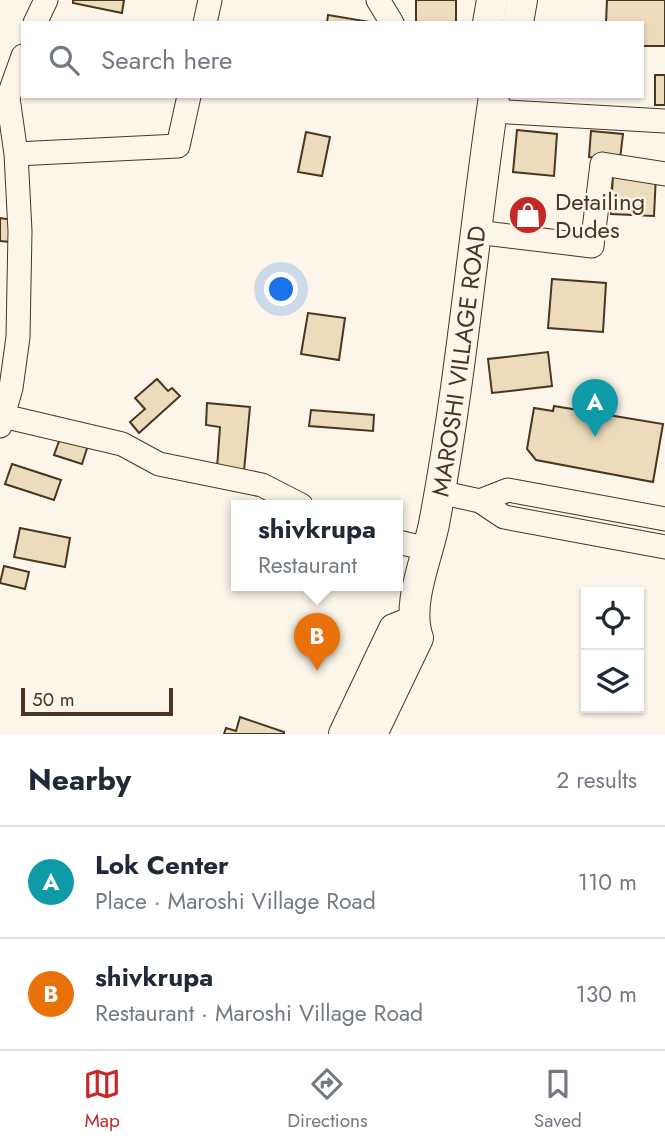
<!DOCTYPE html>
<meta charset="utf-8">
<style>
body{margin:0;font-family:Jost,sans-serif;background:#f2f2f3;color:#1f2937}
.controls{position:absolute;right:21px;bottom:21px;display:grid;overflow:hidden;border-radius:0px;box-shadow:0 2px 5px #0004}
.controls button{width:63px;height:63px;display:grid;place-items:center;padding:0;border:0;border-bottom:2px solid #e0e1e3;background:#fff;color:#1f2937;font:35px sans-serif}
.scale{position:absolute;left:21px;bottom:18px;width:152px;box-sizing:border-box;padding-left:7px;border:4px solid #4a3520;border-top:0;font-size:19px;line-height:24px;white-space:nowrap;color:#4a3520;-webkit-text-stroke:5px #fbf6e9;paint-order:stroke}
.you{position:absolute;left:282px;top:290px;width:24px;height:24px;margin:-18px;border:5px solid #fff;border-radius:50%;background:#1a73e8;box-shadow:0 0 0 10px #1a73e833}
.badge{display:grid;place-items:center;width:46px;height:46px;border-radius:50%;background:#c62828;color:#fff;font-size:23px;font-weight:700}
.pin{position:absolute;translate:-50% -58px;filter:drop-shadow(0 2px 4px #0008)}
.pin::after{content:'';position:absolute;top:37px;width:24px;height:21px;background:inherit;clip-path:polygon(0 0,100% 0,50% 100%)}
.popup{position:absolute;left:231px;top:500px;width:172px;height:91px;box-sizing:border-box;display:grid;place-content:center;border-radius:0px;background:#fff;filter:drop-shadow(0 2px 5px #0005);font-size:23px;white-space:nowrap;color:#747a83}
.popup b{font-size:26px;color:#1f2937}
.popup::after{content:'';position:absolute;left:50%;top:100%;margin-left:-14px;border:14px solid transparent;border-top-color:#fff}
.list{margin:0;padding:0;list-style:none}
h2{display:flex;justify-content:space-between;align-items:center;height:91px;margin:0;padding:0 28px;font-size:30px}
h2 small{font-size:23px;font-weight:400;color:#747a83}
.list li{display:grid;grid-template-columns:46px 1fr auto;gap:21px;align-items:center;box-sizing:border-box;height:112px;padding:0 28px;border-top:2px solid #e0e1e3}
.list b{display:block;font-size:26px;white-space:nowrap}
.list p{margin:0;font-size:23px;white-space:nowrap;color:#747a83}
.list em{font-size:23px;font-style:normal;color:#747a83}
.icon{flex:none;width:38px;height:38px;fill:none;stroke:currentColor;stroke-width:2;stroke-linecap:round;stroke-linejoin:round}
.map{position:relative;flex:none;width:665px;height:734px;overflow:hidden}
.search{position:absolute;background:#fff;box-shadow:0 2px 5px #0004;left:21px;right:21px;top:21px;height:77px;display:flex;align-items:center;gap:18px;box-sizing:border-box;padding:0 24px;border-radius:0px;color:#747a83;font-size:26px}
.sheet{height:315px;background:#fff}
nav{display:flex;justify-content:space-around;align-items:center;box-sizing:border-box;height:98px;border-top:2px solid #e0e1e3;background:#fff;font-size:19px;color:#747a83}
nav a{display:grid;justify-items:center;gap:4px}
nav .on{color:#c62828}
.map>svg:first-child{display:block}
.building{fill:#ecdcbc;stroke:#4a3520;stroke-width:2}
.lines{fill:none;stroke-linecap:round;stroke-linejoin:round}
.minor-casing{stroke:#4a3520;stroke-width:25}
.major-casing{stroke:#4a3520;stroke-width:32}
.minor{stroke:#fbf6e9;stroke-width:23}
.major{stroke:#fbf6e9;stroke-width:30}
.labels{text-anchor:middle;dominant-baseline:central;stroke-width:5;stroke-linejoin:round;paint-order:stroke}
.poi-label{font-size:24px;fill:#4a3520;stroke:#fbf6e9;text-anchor:start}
.street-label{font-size:24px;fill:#4a3520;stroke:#fbf6e9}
</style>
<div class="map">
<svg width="665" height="734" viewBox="0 0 665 734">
<rect width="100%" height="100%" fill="#fbf6e9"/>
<path class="building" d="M 73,0 L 124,0 L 122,13 L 73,3 Z
M 416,0 L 456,0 L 456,23 L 416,23 Z
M 607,0 L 665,0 L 665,46 L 642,46 L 642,23 L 606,23 Z
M 328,15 L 370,22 L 370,23 L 327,23 Z
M 655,75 L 665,75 L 665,105 L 655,105 Z
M 517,130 L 557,134 L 554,176 L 513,172 Z
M 591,131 L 623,134 L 620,159 L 589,157 Z
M 306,132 L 330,137 L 322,176 L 298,172 Z
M 613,173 L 656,175 L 654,216 L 611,214 Z
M 0,218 L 13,220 L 10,242 L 0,241 Z
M 552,279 L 606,283 L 603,332 L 548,328 Z
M 308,313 L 345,318 L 339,360 L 301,354 Z
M 548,352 L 552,386 L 492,393 L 488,359 Z
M 157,379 L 168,391 L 172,388 L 180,396 L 139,433 L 130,422 L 145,409 L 135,398 Z
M 207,403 L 250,407 L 244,471 L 217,468 L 220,427 L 206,425 Z
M 554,406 L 663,424 L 653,482 L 536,460 L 527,449 L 534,408 L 553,411 Z
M 311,410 L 374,415 L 373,431 L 309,426 Z
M 62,433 L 89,442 L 82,464 L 54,455 Z
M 12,464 L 61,480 L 54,500 L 5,484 Z
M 20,528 L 70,538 L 65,567 L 14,557 Z
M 4,566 L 29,572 L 25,589 L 0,583 Z
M 240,717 L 284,732 L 284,734 L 224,734 L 226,728 L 236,731 Z"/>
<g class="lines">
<g class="minor-casing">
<path id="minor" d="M 378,0 L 392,23
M 35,23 L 46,0
M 205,23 L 210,0
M 492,111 L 665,121
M 16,154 L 178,146 L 189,96
M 476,232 L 592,246 L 602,164 L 665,174
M 3,416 L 122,444 L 159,464 L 262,485 L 301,505
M 0,426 L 11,388 L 18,337 L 20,231 L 16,154 L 8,98 L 23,56
M 439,492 L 480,501 L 504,517 L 665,547
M 480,501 L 508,490 L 665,519
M 398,542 L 428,549"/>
</g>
<g class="major-casing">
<g id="major">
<path d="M 488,23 L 492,0"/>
<path d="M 518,23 L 522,0"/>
<path d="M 344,734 L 394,629 L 412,622"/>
<path id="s1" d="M 372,734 L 418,638 C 406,604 427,559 434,524 C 461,382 473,239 494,96"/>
</g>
</g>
<use href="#minor" class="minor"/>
<use href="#major" class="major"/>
</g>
<defs>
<g id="shop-disc" transform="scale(2.0125)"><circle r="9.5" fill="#c62828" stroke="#fbf6e9"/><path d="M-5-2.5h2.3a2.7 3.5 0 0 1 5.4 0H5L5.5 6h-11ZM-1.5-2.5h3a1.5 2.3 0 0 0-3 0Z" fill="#fff"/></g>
</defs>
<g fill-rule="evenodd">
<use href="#shop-disc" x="528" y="215"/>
</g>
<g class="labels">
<g class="poi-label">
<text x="555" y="201">Detailing<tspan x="555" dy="28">Dudes</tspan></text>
</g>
<g class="street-label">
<text stroke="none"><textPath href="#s1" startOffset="388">MAROSHI VILLAGE ROAD</textPath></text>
</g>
</g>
</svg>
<div class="controls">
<button><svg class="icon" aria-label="locate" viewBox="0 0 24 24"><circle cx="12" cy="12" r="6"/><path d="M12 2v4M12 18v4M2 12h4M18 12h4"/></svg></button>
<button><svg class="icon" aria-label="layers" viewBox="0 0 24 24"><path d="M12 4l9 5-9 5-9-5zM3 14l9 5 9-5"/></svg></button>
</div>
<div class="scale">50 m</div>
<div class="you"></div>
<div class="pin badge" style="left:595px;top:437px;background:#0f9aa8">A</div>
<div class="pin badge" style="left:317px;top:671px;background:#e8710a">B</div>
<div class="popup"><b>shivkrupa</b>Restaurant</div>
<div class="search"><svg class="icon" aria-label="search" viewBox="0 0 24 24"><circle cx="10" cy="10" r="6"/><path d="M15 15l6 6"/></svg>Search here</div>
</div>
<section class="sheet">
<h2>Nearby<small>2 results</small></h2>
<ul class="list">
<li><span class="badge" style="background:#0f9aa8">A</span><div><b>Lok Center</b><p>Place · Maroshi Village Road</p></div><em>110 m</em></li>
<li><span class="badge" style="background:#e8710a">B</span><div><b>shivkrupa</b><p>Restaurant · Maroshi Village Road</p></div><em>130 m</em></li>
</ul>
</section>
<nav>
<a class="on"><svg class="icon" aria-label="map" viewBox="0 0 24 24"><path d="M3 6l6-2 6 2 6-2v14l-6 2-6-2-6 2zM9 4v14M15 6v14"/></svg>Map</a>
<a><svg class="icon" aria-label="directions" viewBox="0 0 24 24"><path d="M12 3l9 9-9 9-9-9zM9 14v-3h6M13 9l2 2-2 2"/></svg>Directions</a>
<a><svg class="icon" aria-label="saved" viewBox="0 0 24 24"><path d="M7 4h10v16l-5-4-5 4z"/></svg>Saved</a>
</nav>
